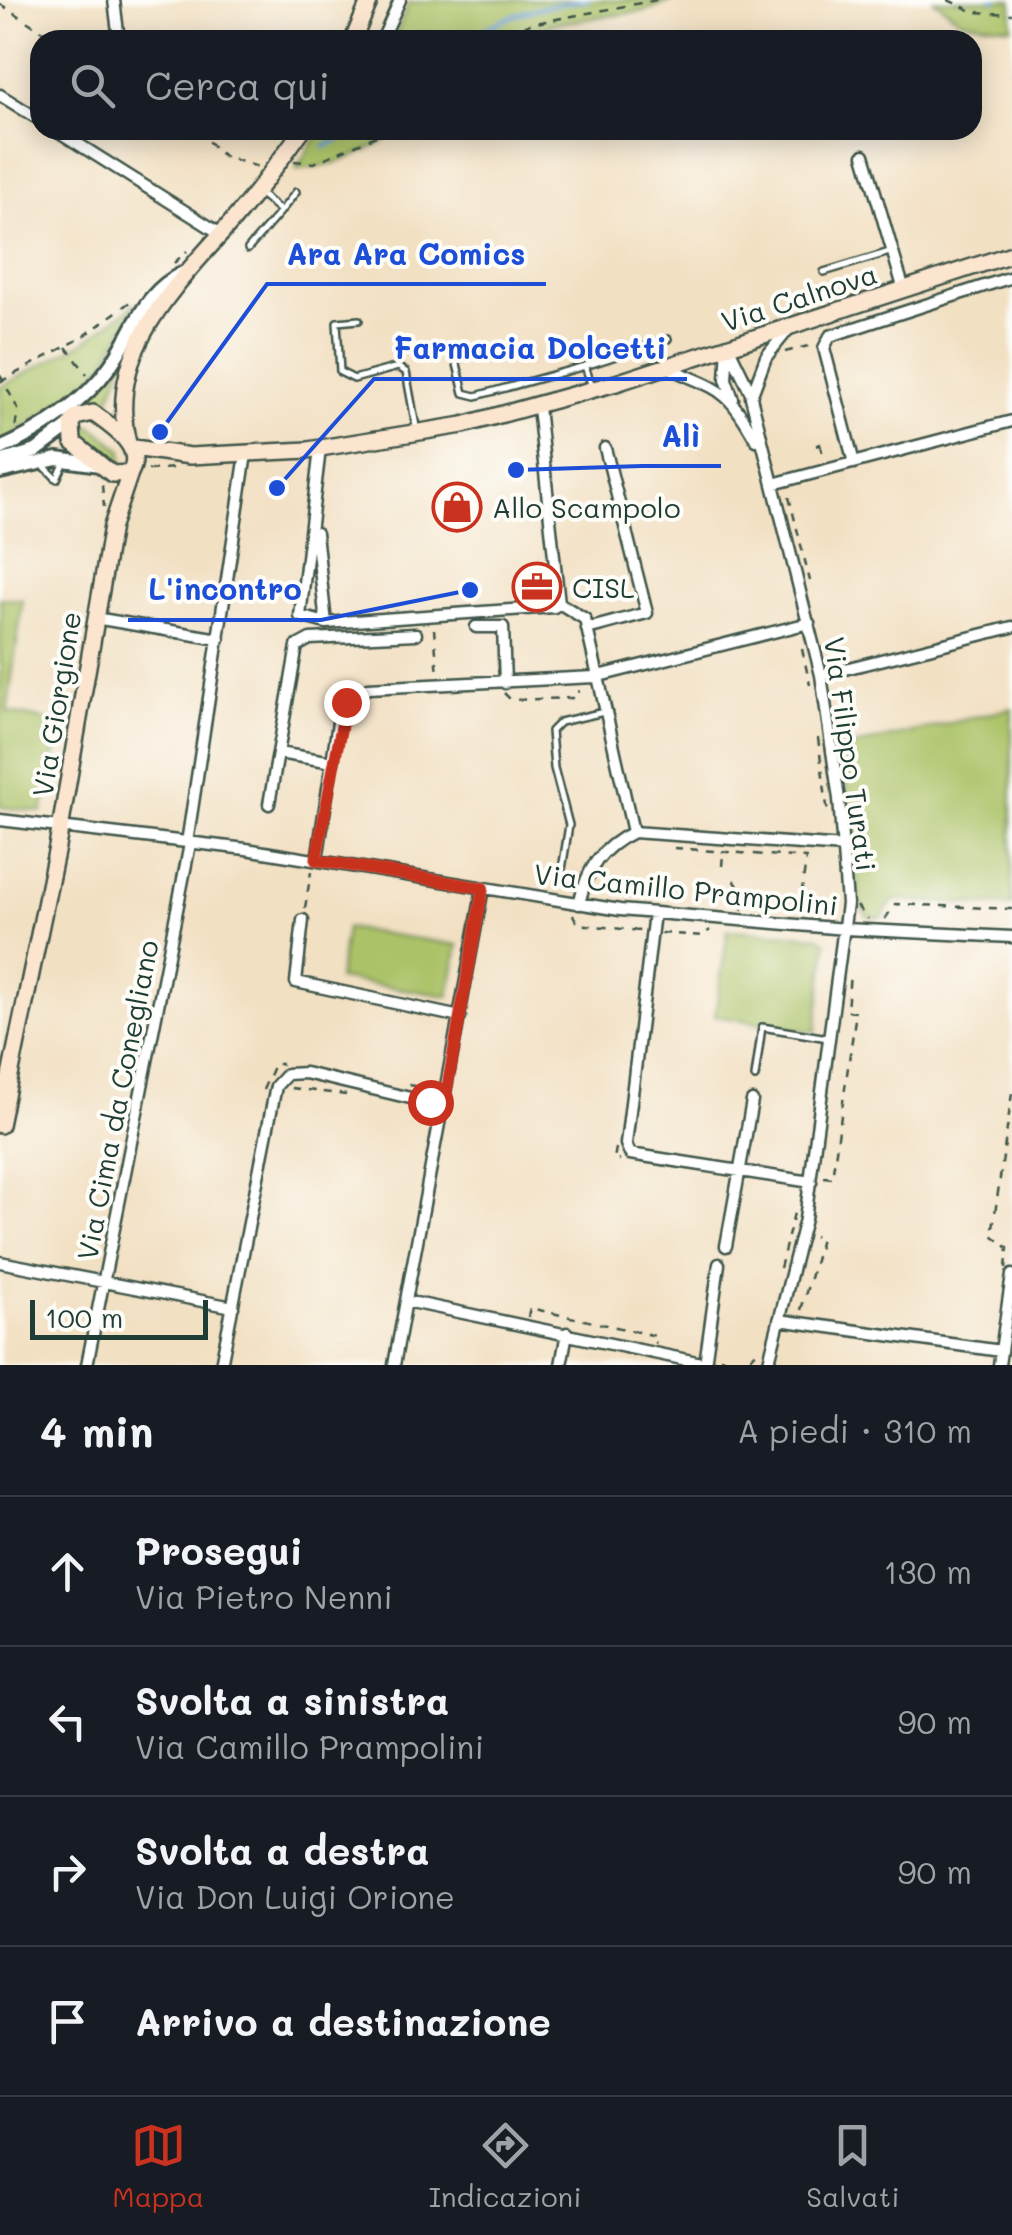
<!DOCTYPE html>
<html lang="it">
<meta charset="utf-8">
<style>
body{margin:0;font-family:Mali,sans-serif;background:#242831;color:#f1f3f6}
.scale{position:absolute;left:30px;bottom:25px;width:178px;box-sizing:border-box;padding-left:10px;border:5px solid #1f3d34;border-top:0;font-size:28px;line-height:35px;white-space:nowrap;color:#1f3d34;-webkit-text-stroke:8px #fdfcf7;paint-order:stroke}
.stop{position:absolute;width:30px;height:30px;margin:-22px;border:8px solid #c8321e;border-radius:50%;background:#fff}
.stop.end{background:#c8321e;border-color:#fff;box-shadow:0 2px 10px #0008}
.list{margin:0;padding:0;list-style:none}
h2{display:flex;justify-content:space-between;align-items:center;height:130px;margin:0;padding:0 40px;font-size:42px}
h2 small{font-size:32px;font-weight:400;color:#9ea1a6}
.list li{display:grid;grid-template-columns:65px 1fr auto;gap:30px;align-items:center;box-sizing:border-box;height:150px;padding:0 40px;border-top:2px solid #363941}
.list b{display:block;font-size:38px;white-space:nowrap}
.list p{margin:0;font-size:32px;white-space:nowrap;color:#9ea1a6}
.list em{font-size:32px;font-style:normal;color:#9ea1a6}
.icon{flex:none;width:55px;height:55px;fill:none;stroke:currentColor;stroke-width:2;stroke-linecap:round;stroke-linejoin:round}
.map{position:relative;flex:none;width:1012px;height:1365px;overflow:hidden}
.search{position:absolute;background:#171b24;box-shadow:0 5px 25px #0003;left:30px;right:30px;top:30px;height:110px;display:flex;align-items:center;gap:25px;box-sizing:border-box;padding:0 35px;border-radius:30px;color:#9ea1a6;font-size:38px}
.sheet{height:730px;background:#171b24}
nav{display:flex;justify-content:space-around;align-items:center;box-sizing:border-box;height:140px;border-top:2px solid #363941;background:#171b24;font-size:28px;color:#9ea1a6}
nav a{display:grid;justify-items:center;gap:5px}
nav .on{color:#c8321e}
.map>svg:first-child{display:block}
.green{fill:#acc267;stroke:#66804e;stroke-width:2.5}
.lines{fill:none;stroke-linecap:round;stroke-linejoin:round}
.stream{stroke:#6a9fd6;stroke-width:4}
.service-casing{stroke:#3f5549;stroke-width:10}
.minor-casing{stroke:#3f5549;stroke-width:15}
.tertiary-casing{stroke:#3f5549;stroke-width:18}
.secondary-casing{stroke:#3f5549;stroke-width:20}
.path{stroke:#3f5549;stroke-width:2.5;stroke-dasharray:8 8;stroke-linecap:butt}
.service{stroke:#fff;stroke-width:5}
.minor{stroke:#fff;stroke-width:10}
.tertiary{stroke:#fff;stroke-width:12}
.secondary{stroke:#fce5cf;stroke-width:15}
.route{stroke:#c8321e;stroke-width:12}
.labels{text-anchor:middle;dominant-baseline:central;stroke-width:8;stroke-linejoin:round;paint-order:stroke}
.street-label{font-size:28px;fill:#1f3d34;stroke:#fdfcf7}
.poi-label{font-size:28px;fill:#1f3d34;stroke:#fdfcf7;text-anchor:start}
.leader{fill:none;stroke:#1d4ed8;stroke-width:4}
.callout-dot{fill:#1d4ed8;stroke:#fdfcf7;stroke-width:4}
.callout-label{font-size:30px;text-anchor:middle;font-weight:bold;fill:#1d4ed8;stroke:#fdfcf7;stroke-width:8;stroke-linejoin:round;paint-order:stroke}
</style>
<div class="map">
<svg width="1012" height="1365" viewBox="0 0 1012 1365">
<rect width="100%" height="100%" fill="#fdfcf7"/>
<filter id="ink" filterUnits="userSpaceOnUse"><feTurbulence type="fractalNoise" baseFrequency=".01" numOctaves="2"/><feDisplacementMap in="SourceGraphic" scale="20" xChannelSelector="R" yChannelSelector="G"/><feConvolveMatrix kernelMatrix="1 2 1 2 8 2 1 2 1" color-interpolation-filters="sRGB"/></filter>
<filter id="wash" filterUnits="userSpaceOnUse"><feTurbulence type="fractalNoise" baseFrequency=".0048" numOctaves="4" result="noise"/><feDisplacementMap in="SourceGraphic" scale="40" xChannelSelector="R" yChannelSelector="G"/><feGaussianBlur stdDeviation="2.25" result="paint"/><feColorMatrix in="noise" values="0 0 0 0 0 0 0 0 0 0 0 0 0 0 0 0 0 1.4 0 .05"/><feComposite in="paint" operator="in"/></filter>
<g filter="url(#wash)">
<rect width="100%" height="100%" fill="#f2e0c3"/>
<path class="green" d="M 437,0 L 674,0 L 645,11 L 552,24 L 509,40 L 393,40 L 409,3 Z
M 934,0 L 1012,0 L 1012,27 L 962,21 Z
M 321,130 L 400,130 C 373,151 330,169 296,169 Z
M 136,303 L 104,365 L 75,393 L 0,443 L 0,387 L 86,341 Z
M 133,336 L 109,401 L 77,409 L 32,448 L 0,456 L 69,413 Z
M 85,426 L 93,427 L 122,450 L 122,463 L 115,464 L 82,438 Z
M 0,598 L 23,600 L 7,712 L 63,724 L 42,812 L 0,807 Z
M 1012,708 L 1012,906 L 893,900 L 882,918 L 868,917 L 860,906 L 842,749 Z
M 346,928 L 458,945 L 449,996 L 338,979 Z
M 728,930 L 817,936 L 827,942 L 816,1032 L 715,1016 Z"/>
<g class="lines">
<path class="stream" d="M 993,0 L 996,0
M 469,40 C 505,13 544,5 588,0
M 324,147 L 360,130"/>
</g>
</g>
<g filter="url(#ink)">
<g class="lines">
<g class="service-casing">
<path id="service" d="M 281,211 L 296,192
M 248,249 L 281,211 L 259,193
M 824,272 L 893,251
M 359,320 L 337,322 L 340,372 L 354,379 L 398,367 L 406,372 L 417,432
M 457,364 L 464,393 L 476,396 L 585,366
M 592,387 L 585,366 L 668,339
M 42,464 L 57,479 L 64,464
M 561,876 L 569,825 L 554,768 L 551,731 L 560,722 L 604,712
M 755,1077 L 762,1027 L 828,1038"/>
</g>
<g class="minor-casing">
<path id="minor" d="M 114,0 L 118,32
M 382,40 L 400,0
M 0,95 L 40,120
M 56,130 L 221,234
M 864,155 L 904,290
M 728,346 L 726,379 L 733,399
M 729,348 L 750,391
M 667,367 C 719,391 726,385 756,440
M 320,449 L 300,616 L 326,623 L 554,607 L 559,603 L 538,407
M 854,463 L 824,348 L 830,336 L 1012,277
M 773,484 L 1012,421
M 316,533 L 326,623
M 559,603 L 585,619 L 633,832
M 95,618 L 219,639
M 476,627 L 503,627 L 505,683
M 587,629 L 647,613 L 605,448
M 821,675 L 1012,627
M 278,753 L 333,762
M 269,804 L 297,646 L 310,639 L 416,634
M 0,820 L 246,849 L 620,910 L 845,929 L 1012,937
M 187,843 L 246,454
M 317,860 L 339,716 L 346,702 L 368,688 L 595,677 L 809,623
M 579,904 C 587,868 601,848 633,832 L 844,847
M 654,913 L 626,1144 L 630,1154 L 811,1182
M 303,920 L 296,982 L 460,1017
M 726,1246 L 752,1101
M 0,1262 L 233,1307
M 406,1301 L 711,1365
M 779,1320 L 1001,1351
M 705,1364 L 719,1264
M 87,1365 L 190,844
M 221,1365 L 276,1086 L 287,1074 L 305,1073 L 444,1106
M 394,1365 L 483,888
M 561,1365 L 567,1333
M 768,1365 L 805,1219 L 847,904 L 839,799 L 821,675 L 751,397 L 766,357 L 791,326
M 999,1365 L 1012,1275"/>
</g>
<g class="tertiary-casing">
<path id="tertiary" d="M 0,449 C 41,431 84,403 110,366 C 136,329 141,293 185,272
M 0,462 L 36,451 L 72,424
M 0,472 L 57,459 L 100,465"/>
</g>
<g class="secondary-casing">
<path id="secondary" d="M 353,40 L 370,0
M 93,413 C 113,428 145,447 130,473 L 112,474 L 73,442 L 72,424 L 76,417 Z
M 128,443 C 106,356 169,292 221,234 C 250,202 276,166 302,130
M 134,448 L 190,456 L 308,450 L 463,425 L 616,383 L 1012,254
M 0,1125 L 57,847 L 112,526 L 130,473"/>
</g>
<path class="path" d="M 948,0 L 974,12 L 1012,14
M 0,4 L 56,40
M 494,40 L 530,24 L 657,0
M 197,130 L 223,156 L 258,167
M 294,161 L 314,163 L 390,130
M 174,263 L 187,251
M 66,347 L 87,374
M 785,352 L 812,345
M 0,375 L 18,409 L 15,429
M 0,382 L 83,337 L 135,298
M 820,444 L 822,451 L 819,452 L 817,445 Z
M 148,470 L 175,468
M 102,485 L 104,507
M 789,497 L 810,581
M 434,629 L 438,676
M 802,649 L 810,685
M 504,693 L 511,700 L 575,698 L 579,690
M 818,738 L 828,814
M 674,848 L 806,858 L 801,899
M 722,866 L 723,854
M 734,880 L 744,895 L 742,910
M 734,894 L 753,896
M 628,899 L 634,884
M 857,906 L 868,919
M 305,908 L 311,872
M 573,915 L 578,924 L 640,931
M 885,919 L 895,904 L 1012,909
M 661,933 L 703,936 L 710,930
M 409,1085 L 432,1089
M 291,1088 L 346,1095
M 263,1090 L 274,1064 L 282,1064
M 616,1148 L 614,1159 L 620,1160
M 824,1177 L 832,1178 L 856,1012 L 847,1011 L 850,973
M 780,1268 L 794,1213
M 1006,1268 L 1008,1248 L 992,1235 L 1012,1093
M 801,1310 L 821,1239 L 814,1236
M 528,1317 L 530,1308 L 656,1336 L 655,1344
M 720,1358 L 747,1362 L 760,1348"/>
<use href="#service" class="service"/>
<use href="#minor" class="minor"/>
<use href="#tertiary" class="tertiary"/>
<use href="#secondary" class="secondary"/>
</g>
</g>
<g class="lines" filter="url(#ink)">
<path class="route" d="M 346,702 L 316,860 L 483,888 L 444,1106 L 430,1102"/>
</g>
<defs>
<g id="shop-ring" transform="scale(2.5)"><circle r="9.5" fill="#fdfcf7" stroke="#c8321e" stroke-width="1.5"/><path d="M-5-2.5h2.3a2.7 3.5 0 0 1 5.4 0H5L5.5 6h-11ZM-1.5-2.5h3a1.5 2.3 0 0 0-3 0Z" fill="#c8321e"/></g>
<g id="office-ring" transform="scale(2.5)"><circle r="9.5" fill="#fdfcf7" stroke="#c8321e" stroke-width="1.5"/><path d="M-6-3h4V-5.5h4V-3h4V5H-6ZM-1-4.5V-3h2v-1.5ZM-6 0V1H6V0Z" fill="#c8321e"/></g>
</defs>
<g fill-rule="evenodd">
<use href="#shop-ring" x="457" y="507"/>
<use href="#office-ring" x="537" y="587"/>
</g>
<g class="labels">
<g class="street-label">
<text transform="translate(799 297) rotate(-18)">Via Calnova</text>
<text transform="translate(56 704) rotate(-81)">Via Giorgione</text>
<text transform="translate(851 754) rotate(82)">Via Filippo Turati</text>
<text transform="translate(686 889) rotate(6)">Via Camillo Prampolini</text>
<text transform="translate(117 1100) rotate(-79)">Via Cima da Conegliano</text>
</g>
<g class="poi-label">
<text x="492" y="507">Allo Scampolo</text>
<text x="572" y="587">CISL</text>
</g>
</g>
<path class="leader" d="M160 432L267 284H546M277 488L374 379H687M516 470L642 466H721M470 590L321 620H128"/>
<g class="callout-dot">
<circle cx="160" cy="432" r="10"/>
<circle cx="277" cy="488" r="10"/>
<circle cx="516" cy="470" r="10"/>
<circle cx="470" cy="590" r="10"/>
</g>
<g class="callout-label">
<text x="406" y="265">Ara Ara Comics</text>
<text x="530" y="359">Farmacia Dolcetti</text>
<text x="681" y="447">Alì</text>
<text x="225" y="600">L'incontro</text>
</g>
</svg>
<div class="scale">100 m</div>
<div class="stop" style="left:430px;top:1102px"></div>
<div class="stop end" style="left:346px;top:702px"></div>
<div class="search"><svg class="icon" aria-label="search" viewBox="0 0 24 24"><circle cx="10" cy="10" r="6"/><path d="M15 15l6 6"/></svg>Cerca qui</div>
</div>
<section class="sheet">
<h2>4 min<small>A piedi · 310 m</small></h2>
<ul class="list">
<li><svg class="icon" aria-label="ahead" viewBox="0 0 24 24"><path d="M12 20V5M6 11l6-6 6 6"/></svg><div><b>Prosegui</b><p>Via Pietro Nenni</p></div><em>130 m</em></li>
<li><svg class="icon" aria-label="left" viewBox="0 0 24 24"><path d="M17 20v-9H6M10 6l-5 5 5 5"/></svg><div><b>Svolta a sinistra</b><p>Via Camillo Prampolini</p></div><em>90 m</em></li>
<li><svg class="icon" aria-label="right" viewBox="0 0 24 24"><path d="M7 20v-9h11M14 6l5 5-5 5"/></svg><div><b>Svolta a destra</b><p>Via Don Luigi Orione</p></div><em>90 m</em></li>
<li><svg class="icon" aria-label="arrive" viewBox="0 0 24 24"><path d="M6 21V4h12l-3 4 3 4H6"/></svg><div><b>Arrivo a destinazione</b></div></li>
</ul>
</section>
<nav>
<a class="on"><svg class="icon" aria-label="map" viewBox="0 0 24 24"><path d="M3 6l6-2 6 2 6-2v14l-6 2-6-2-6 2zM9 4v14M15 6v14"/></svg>Mappa</a>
<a><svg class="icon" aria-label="directions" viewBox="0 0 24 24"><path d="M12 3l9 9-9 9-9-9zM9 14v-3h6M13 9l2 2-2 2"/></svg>Indicazioni</a>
<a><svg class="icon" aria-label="saved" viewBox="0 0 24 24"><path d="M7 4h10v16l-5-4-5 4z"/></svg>Salvati</a>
</nav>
